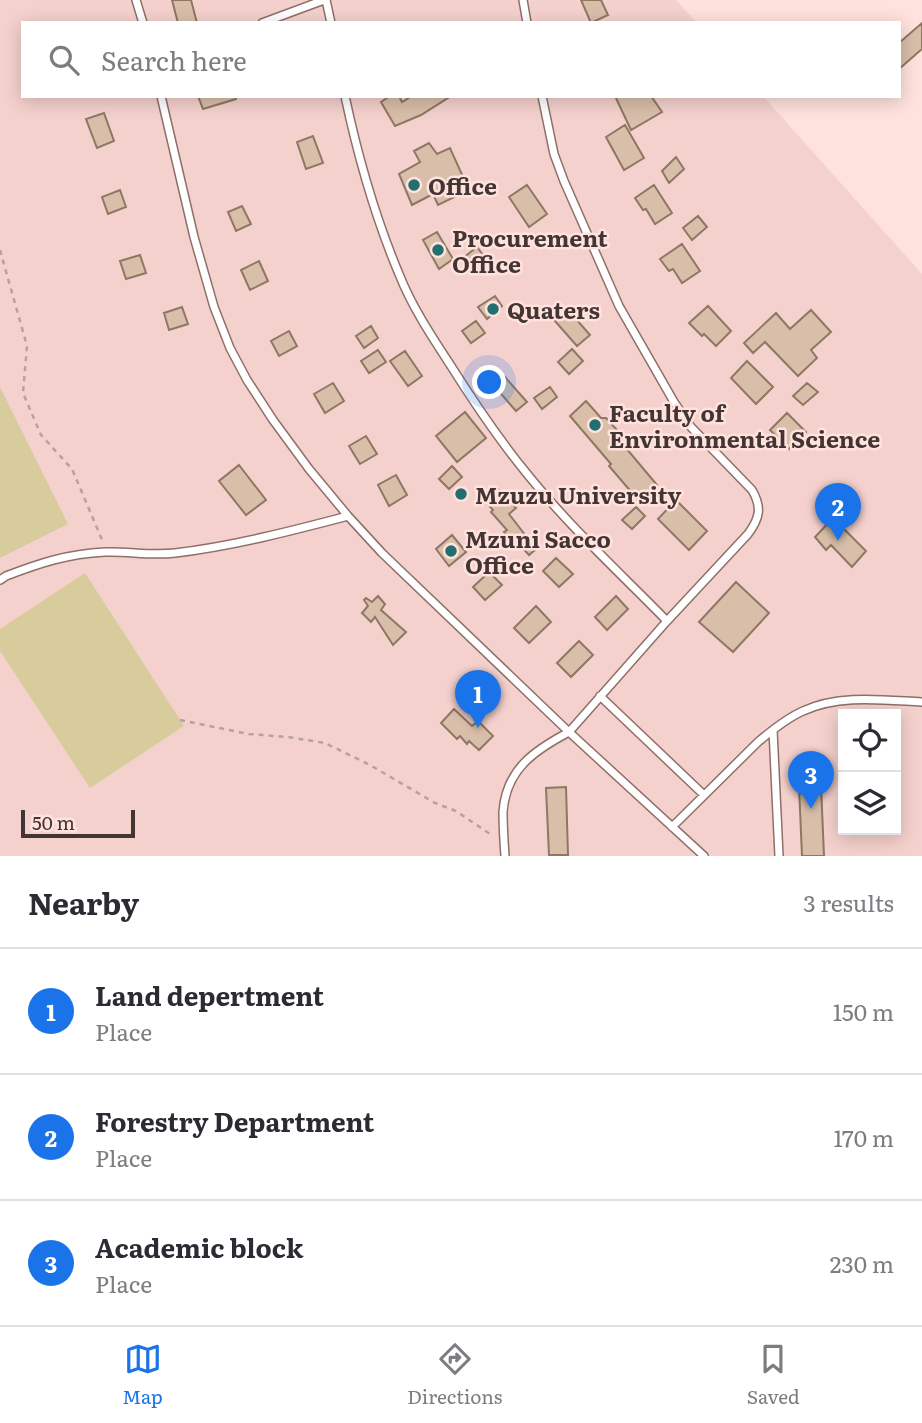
<!DOCTYPE html>
<style>
body{margin:0;font-family:Literata,serif;background:#f2f2f3;color:#2b2b33}
.controls{position:absolute;right:21px;bottom:21px;display:grid;overflow:hidden;border-radius:0px;box-shadow:0 4px 18px #0003}
.controls button{width:63px;height:63px;display:grid;place-items:center;padding:0;border:0;border-bottom:2px solid #e1e1e2;background:#fff;color:#2b2b33;font:35px sans-serif}
.scale{position:absolute;left:21px;bottom:18px;width:114px;box-sizing:border-box;padding-left:7px;border:4px solid #433533;border-top:0;font-size:19px;line-height:24px;white-space:nowrap;color:#433533;-webkit-text-stroke:5px #ffe2dd;paint-order:stroke}
.you{position:absolute;left:490px;top:383px;width:24px;height:24px;margin:-18px;border:5px solid #fff;border-radius:50%;background:#1a73e8;box-shadow:0 0 0 10px #1a73e833}
.badge{display:grid;place-items:center;width:46px;height:46px;border-radius:50%;background:#1a73e8;color:#fff;font-size:23px;font-weight:700}
.pin{position:absolute;translate:-50% -58px;filter:drop-shadow(0 2px 4px #0008)}
.pin::after{content:'';position:absolute;top:37px;width:24px;height:21px;background:inherit;clip-path:polygon(0 0,100% 0,50% 100%)}
.list{margin:0;padding:0;list-style:none}
h2{display:flex;justify-content:space-between;align-items:center;height:91px;margin:0;padding:0 28px;font-size:30px}
h2 small{font-size:23px;font-weight:400;color:#7c7c81}
.list li{display:grid;grid-template-columns:46px 1fr auto;gap:21px;align-items:center;box-sizing:border-box;height:126px;padding:0 28px;border-top:2px solid #e1e1e2}
.list b{display:block;font-size:26px;white-space:nowrap}
.list p{margin:0;font-size:23px;white-space:nowrap;color:#7c7c81}
.list em{font-size:23px;font-style:normal;color:#7c7c81}
.icon{flex:none;width:38px;height:38px;fill:none;stroke:currentColor;stroke-width:2;stroke-linecap:round;stroke-linejoin:round}
.map{position:relative;flex:none;width:922px;height:856px;overflow:hidden}
.search{position:absolute;background:#fff;box-shadow:0 4px 18px #0003;left:21px;right:21px;top:21px;height:77px;display:flex;align-items:center;gap:18px;box-sizing:border-box;padding:0 24px;border-radius:0px;color:#7c7c81;font-size:26px}
.sheet{height:469px;background:#fff}
nav{display:flex;justify-content:space-around;align-items:center;box-sizing:border-box;height:98px;border-top:2px solid #e1e1e2;background:#fff;font-size:19px;color:#7c7c81}
nav a{display:grid;justify-items:center;gap:4px}
nav .on{color:#1a73e8}
.map>svg:first-child{display:block}
.built{fill:#f5d1cd;fill-rule:evenodd}
.green{fill:#d8cc9c}
.building{fill:#d9bfaa;stroke:#8e7763;stroke-width:2}
.lines{fill:none;stroke-linecap:round;stroke-linejoin:round}
.service-casing{stroke:#8e6f6a;stroke-width:10}
.path{stroke:#b8a19d;stroke-width:2.5;stroke-dasharray:5 5;stroke-linecap:butt}
.service{stroke:#fff;stroke-width:7}
.poi-dot{fill:#236e6e;stroke:#ffe2dd;stroke-width:2.5}
.labels{text-anchor:middle;dominant-baseline:central;stroke-width:5;stroke-linejoin:round;paint-order:stroke}
.poi-label{font-size:23px;font-weight:bold;fill:#433533;stroke:#ffe2dd;text-anchor:start}
</style>
<div class="map">
<svg width="922" height="856" viewBox="0 0 922 856">
<rect width="100%" height="100%" fill="#ffe2dd"/>
<path class="built" d="M 0,0 L 676,0 L 697,23 L 23,23 L 23,96 L 763,96 L 922,274 L 922,856 L 0,856 ZM 843,714 L 896,714 L 896,830 L 843,830 Z"/>
<path class="green" d="M 0,387 L 68,524 L 0,558 Z
M 85,573 L 184,726 L 90,788 L 0,651 L 0,629 Z"/>
<path class="building" d="M 172,0 L 191,0 L 197,23 L 178,23 Z
M 581,0 L 601,0 L 608,15 L 591,23 Z
M 922,23 L 922,49 L 899,69 L 899,43 Z
M 198,96 L 235,96 L 236,99 L 203,109 Z
M 390,96 L 399,96 L 402,102 L 412,96 L 451,96 L 421,115 L 395,126 L 381,102 Z
M 615,96 L 651,96 L 662,112 L 631,130 Z
M 104,113 L 114,141 L 97,148 L 86,119 Z
M 625,125 L 644,158 L 624,170 L 606,137 Z
M 313,136 L 323,163 L 306,169 L 297,142 Z
M 429,143 L 437,154 L 450,148 L 469,190 L 438,205 L 433,194 L 412,205 L 399,174 L 420,162 L 414,151 Z
M 676,157 L 684,169 L 669,183 L 662,171 Z
M 527,185 L 547,214 L 529,227 L 509,197 Z
M 654,185 L 672,213 L 655,224 L 646,209 L 643,210 L 635,198 Z
M 120,190 L 126,207 L 108,214 L 102,197 Z
M 242,206 L 251,224 L 236,231 L 228,212 Z
M 698,216 L 707,227 L 692,240 L 683,228 Z
M 437,232 L 453,259 L 439,269 L 423,240 Z
M 682,244 L 700,271 L 682,283 L 673,269 L 669,271 L 660,259 Z
M 477,247 L 486,259 L 473,268 L 463,258 Z
M 140,255 L 146,273 L 126,279 L 120,261 Z
M 259,261 L 268,281 L 250,290 L 241,270 Z
M 495,296 L 502,306 L 487,319 L 478,307 Z
M 708,306 L 731,331 L 716,346 L 704,334 L 702,336 L 689,323 Z
M 182,307 L 188,324 L 169,330 L 164,313 Z
M 568,310 L 590,335 L 577,346 L 555,321 Z
M 811,310 L 831,332 L 811,350 L 817,358 L 798,376 L 765,342 L 753,353 L 744,343 L 776,313 L 790,329 Z
M 476,321 L 485,333 L 471,343 L 462,331 Z
M 371,326 L 378,338 L 364,348 L 356,336 Z
M 289,331 L 297,346 L 279,356 L 271,341 Z
M 572,349 L 583,361 L 569,374 L 558,362 Z
M 378,350 L 386,362 L 369,373 L 361,361 Z
M 405,351 L 422,376 L 408,386 L 390,361 Z
M 747,361 L 773,387 L 756,404 L 731,378 Z
M 505,377 L 527,402 L 516,411 L 495,387 Z
M 333,383 L 344,401 L 325,413 L 314,394 Z
M 807,383 L 818,392 L 803,405 L 793,396 Z
M 550,387 L 557,397 L 542,409 L 534,398 Z
M 586,401 L 601,418 L 606,418 L 618,431 L 615,435 L 657,485 L 639,501 L 609,466 L 611,464 L 570,416 Z
M 465,412 L 486,438 L 457,462 L 436,436 Z
M 787,413 L 806,432 L 789,449 L 770,430 Z
M 366,436 L 377,454 L 360,464 L 349,446 Z
M 239,465 L 266,500 L 246,515 L 219,481 Z
M 452,466 L 462,477 L 449,489 L 439,479 Z
M 396,475 L 407,495 L 389,506 L 378,485 Z
M 498,489 L 516,508 L 509,514 L 536,549 L 529,555 L 518,543 L 515,546 L 504,532 L 507,530 L 491,512 L 493,510 L 485,501 Z
M 676,500 L 707,531 L 689,550 L 658,519 Z
M 636,507 L 645,516 L 632,529 L 622,520 Z
M 833,518 L 866,551 L 852,567 L 831,545 L 826,550 L 815,537 Z
M 452,535 L 466,552 L 449,566 L 436,549 Z
M 556,558 L 573,574 L 559,587 L 543,571 Z
M 489,572 L 502,585 L 485,600 L 473,587 Z
M 736,582 L 769,613 L 733,652 L 699,622 Z
M 378,596 L 385,604 L 381,610 L 406,632 L 393,645 L 375,617 L 371,622 L 362,613 L 368,606 L 364,600 L 366,598 L 372,602 Z
M 616,596 L 628,609 L 607,630 L 595,617 Z
M 536,606 L 551,622 L 529,643 L 514,628 Z
M 579,641 L 593,655 L 571,677 L 557,663 Z
M 454,709 L 472,726 L 478,721 L 493,736 L 479,750 L 469,741 L 467,744 L 460,736 L 457,739 L 441,723 Z
M 820,762 L 824,856 L 802,856 L 798,763 Z
M 566,787 L 568,855 L 549,855 L 546,788 Z"/>
<g class="lines">
<g class="service-casing">
<path id="service" d="M 136,0 L 143,23
M 326,0 L 331,23
M 523,0 L 527,23
M 262,23 L 324,0
M 161,96 L 194,237 L 214,307 L 230,348 L 247,380 L 273,420 L 309,469 L 348,516 L 382,553 L 569,732 L 704,856
M 345,96 C 358,157 375,217 399,274 C 412,307 432,337 451,366 C 475,404 500,441 528,475 C 570,527 620,573 667,621
M 0,580 L 6,576 C 40,563 67,554 105,552 C 128,551 151,556 175,553 C 233,546 291,531 348,516
M 600,696 L 704,795
M 773,730 L 779,856
M 672,827 L 758,742 C 771,731 787,718 803,711 C 839,694 883,700 922,702
M 505,856 C 504,842 503,826 503,812 C 506,769 535,750 569,732 L 667,621 L 748,534 C 760,518 762,507 752,490 L 691,427 L 674,402 L 619,306 L 564,181 L 554,154 L 542,96"/>
</g>
<path class="path" d="M 0,250 L 27,346 L 23,393 L 41,435 L 72,469 L 103,542
M 180,720 L 249,734 L 288,737 L 325,743 L 370,765 L 435,803 L 456,811 L 493,836"/>
<use href="#service" class="service"/>
</g>
<g class="poi-dot">
<circle cx="414" cy="185" r="7"/>
<circle cx="438" cy="250" r="7"/>
<circle cx="493" cy="309" r="7"/>
<circle cx="595" cy="425" r="7"/>
<circle cx="461" cy="494" r="7"/>
<circle cx="451" cy="551" r="7"/>
</g>
<g class="labels">
<g class="poi-label">
<text x="428" y="185">Office</text>
<text x="452" y="237">Procurement<tspan x="452" dy="26">Office</tspan></text>
<text x="507" y="309">Quaters</text>
<text x="609" y="412">Faculty of<tspan x="609" dy="26">Environmental Science</tspan></text>
<text x="475" y="494">Mzuzu University</text>
<text x="465" y="538">Mzuni Sacco<tspan x="465" dy="26">Office</tspan></text>
</g>
</g>
</svg>
<div class="controls">
<button><svg class="icon" aria-label="locate" viewBox="0 0 24 24"><circle cx="12" cy="12" r="6"/><path d="M12 2v4M12 18v4M2 12h4M18 12h4"/></svg></button>
<button><svg class="icon" aria-label="layers" viewBox="0 0 24 24"><path d="M12 4l9 5-9 5-9-5zM3 14l9 5 9-5"/></svg></button>
</div>
<div class="scale">50 m</div>
<div class="you"></div>
<div class="pin badge" style="left:478px;top:728px">1</div>
<div class="pin badge" style="left:838px;top:541px">2</div>
<div class="pin badge" style="left:811px;top:809px">3</div>
<div class="search"><svg class="icon" aria-label="search" viewBox="0 0 24 24"><circle cx="10" cy="10" r="6"/><path d="M15 15l6 6"/></svg>Search here</div>
</div>
<section class="sheet">
<h2>Nearby<small>3 results</small></h2>
<ul class="list">
<li><span class="badge">1</span><div><b>Land depertment</b><p>Place</p></div><em>150 m</em></li>
<li><span class="badge">2</span><div><b>Forestry Department</b><p>Place</p></div><em>170 m</em></li>
<li><span class="badge">3</span><div><b>Academic block</b><p>Place</p></div><em>230 m</em></li>
</ul>
</section>
<nav>
<a class="on"><svg class="icon" aria-label="map" viewBox="0 0 24 24"><path d="M3 6l6-2 6 2 6-2v14l-6 2-6-2-6 2zM9 4v14M15 6v14"/></svg>Map</a>
<a><svg class="icon" aria-label="directions" viewBox="0 0 24 24"><path d="M12 3l9 9-9 9-9-9zM9 14v-3h6M13 9l2 2-2 2"/></svg>Directions</a>
<a><svg class="icon" aria-label="saved" viewBox="0 0 24 24"><path d="M7 4h10v16l-5-4-5 4z"/></svg>Saved</a>
</nav>
